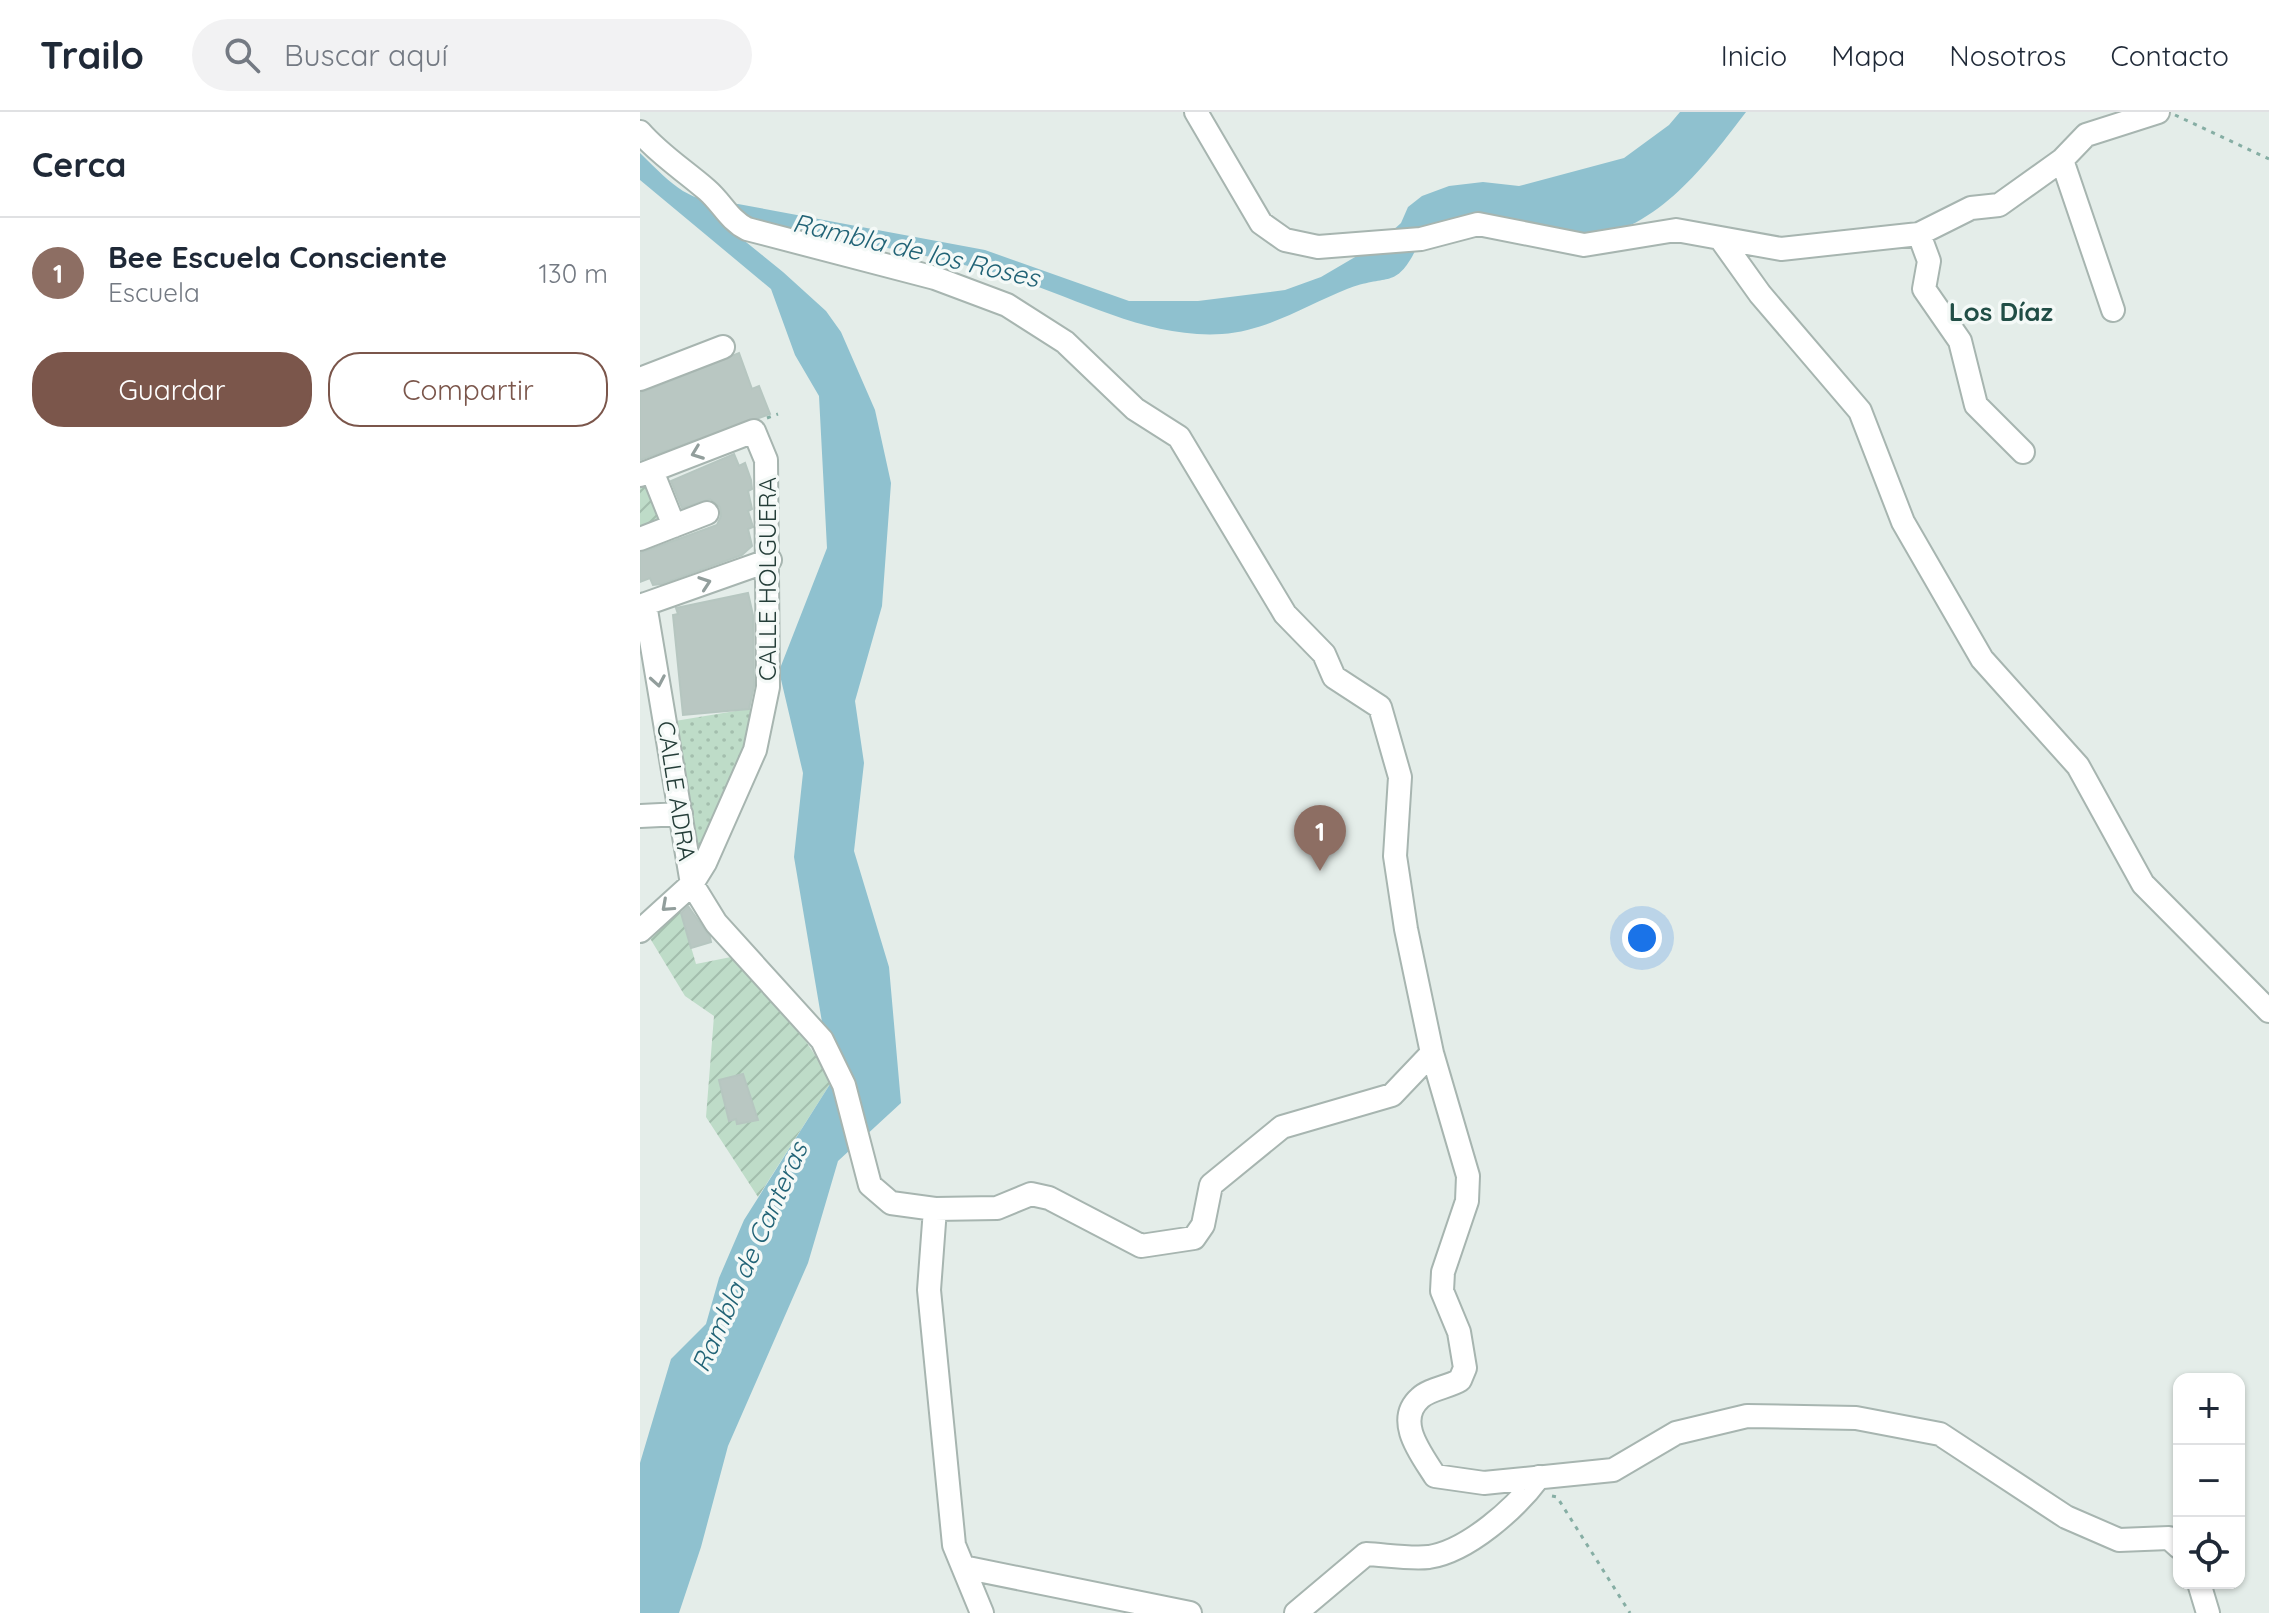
<!DOCTYPE html>
<html lang="es">
<meta charset="utf-8">
<style>
body{margin:0;font-family:Quicksand,sans-serif;background:#f2f2f3;color:#1f2937}
.controls{position:absolute;right:24px;bottom:24px;display:grid;overflow:hidden;border-radius:16px;box-shadow:0 2px 6px #0004}
.controls button{width:72px;height:72px;display:grid;place-items:center;padding:0;border:0;border-bottom:2px solid #e0e1e3;background:#fff;color:#1f2937;font:40px sans-serif}
.you{position:absolute;left:1002px;top:826px;width:28px;height:28px;margin:-20px;border:6px solid #fff;border-radius:50%;background:#1a73e8;box-shadow:0 0 0 12px #1a73e833}
.badge{display:grid;place-items:center;width:52px;height:52px;border-radius:50%;background:#7b564b;color:#fff;font-size:26px;font-weight:700}
.pin{position:absolute;translate:-50% -66px;filter:drop-shadow(0 2px 4px #0008)}
.pin::after{content:'';position:absolute;top:42px;width:28px;height:24px;background:inherit;clip-path:polygon(0 0,100% 0,50% 100%)}
.list{margin:0;padding:0;list-style:none}
h2{display:flex;justify-content:space-between;align-items:center;height:104px;margin:0;padding:0 32px;font-size:34px}
h2 small{font-size:26px;font-weight:400;color:#747a83}
.list li{display:grid;grid-template-columns:52px 1fr auto;gap:24px;align-items:center;box-sizing:border-box;height:112px;padding:0 32px;border-top:2px solid #e0e1e3}
.list b{display:block;font-size:30px;white-space:nowrap}
.list p{margin:0;font-size:26px;white-space:nowrap;color:#747a83}
.list em{font-size:26px;font-style:normal;color:#747a83}
.actions{display:flex;gap:16px;padding:24px 32px}
.actions a{flex:1;padding:18px 0;border:2px solid #7b564b;border-radius:32px;text-align:center;font-size:28px;color:#7b564b}
.actions .main{background:#7b564b;color:#fff}
.icon{flex:none;width:44px;height:44px;fill:none;stroke:currentColor;stroke-width:2;stroke-linecap:round;stroke-linejoin:round}
.map{position:relative;flex:none;width:1629px;height:1501px;overflow:hidden}
header{display:flex;align-items:center;gap:48px;box-sizing:border-box;height:112px;padding:0 40px;background:#fff;border-bottom:2px solid #e0e1e3}
header strong{font-size:38px}
nav{display:flex;gap:44px;margin-inline-start:auto;font-size:28px}
.search{width:560px;height:72px;background:#f2f2f3;display:flex;align-items:center;gap:20px;box-sizing:border-box;padding:0 28px;border-radius:44px;color:#747a83;font-size:30px}
main{display:flex}
aside{flex:1;background:#fff}
.map>svg:first-child{display:block}
.grass{fill:url(#grass-dots)}
.garden{fill:url(#garden-furrows)}
.water{fill:#8fc1cf}
.building{fill:#b9c7c2;stroke:#b6c6c0;stroke-width:2}
.lines{fill:none;stroke-linecap:round;stroke-linejoin:round}
.minor-casing{stroke:#a7b5b0;stroke-width:26}
.path{stroke:#86aea4;stroke-width:3;stroke-dasharray:4 6;stroke-linecap:butt}
.minor{stroke:#fff;stroke-width:22}
.oneway{stroke:#929e9c}
.labels{text-anchor:middle;dominant-baseline:central;stroke-width:7;stroke-linejoin:round;paint-order:stroke}
.street-label{font-size:24px;fill:#243d38;stroke:#f4f9f7}
.water-label{font-size:26px;font-style:italic;fill:#216376;stroke:#f4f9f7}
.neighbourhood-label{font-size:26px;font-weight:bold;fill:#214e46;stroke:#f4f9f7}
</style>
<header>
<strong>Trailo</strong>
<div class="search"><svg class="icon" aria-label="search" viewBox="0 0 24 24"><circle cx="10" cy="10" r="6"/><path d="M15 15l6 6"/></svg>Buscar aquí</div>
<nav><a>Inicio</a><a>Mapa</a><a>Nosotros</a><a>Contacto</a></nav>
</header>
<main>
<aside>
<h2>Cerca<small></small></h2>
<ul class="list">
<li><span class="badge" style="background:#8d6e63">1</span><div><b>Bee Escuela Consciente</b><p>Escuela</p></div><em>130 m</em></li>
</ul>
<div class="actions"><a class="main">Guardar</a><a>Compartir</a></div>
</aside>
<div class="map">
<svg width="1629" height="1501" viewBox="0 0 1629 1501">
<defs>
<pattern id="grass-dots" width="8" height="8" patternUnits="userSpaceOnUse" patternTransform="scale(2)"><rect width="8" height="8" fill="#bedcc8"/><path d="M2 2h.1M6 6h.1" fill="none" stroke="#a3bead" stroke-width="1.8" stroke-linecap="round"/></pattern>
<pattern id="garden-furrows" width="10" height="10" patternUnits="userSpaceOnUse" patternTransform="scale(2)"><rect width="10" height="10" fill="#bedcc8"/><path d="M-1 1l2-2M0 10L10 0M9 11l2-2" fill="none" stroke="#a3bead"/></pattern>
</defs>
<rect width="100%" height="100%" fill="#e4ede9"/>
<path class="grass" d="M 125,594 L 61,760 L 35,609 Z"/>
<path class="garden" d="M 0,363 L 34,414 L 0,427 Z
M 40,797 L 56,852 L 96,844 L 150,905 L 192,969 L 118,1085 L 66,1005 L 74,904 L 45,884 L 8,823 Z"/>
<path class="water" d="M 1040,0 L 1106,0 C 1068,50 1016,120 948,125 C 924,127 900,111 877,110 C 850,108 808,122 781,127 C 756,181 751,160 707,177 C 667,193 627,219 582,222 C 502,227 430,181 355,161 C 272,138 185,125 100,107 L 85,113 L 143,160 L 186,199 L 201,220 L 235,298 L 251,371 L 242,494 L 215,589 L 224,651 L 214,739 L 249,855 L 261,991 L 198,1049 L 168,1151 L 88,1334 L 61,1435 L 39,1501 L 0,1501 L 0,1351 L 31,1247 L 66,1212 L 79,1166 L 104,1108 L 192,969 L 154,745 L 163,661 L 139,559 L 187,436 L 179,284 L 155,243 L 131,177 L 0,68 L 0,41 C 35,75 47,91 98,92 L 345,138 L 489,189 L 558,189 L 645,178 L 681,165 L 739,131 L 761,111 L 768,95 L 782,84 L 809,74 L 843,70 L 879,74 L 984,46 L 1029,13 Z"/>
<path class="building" d="M 99,241 L 112,277 L 119,274 L 130,302 L 0,348 L 0,281 Z
M 94,342 L 99,354 L 105,351 L 111,368 L 112,377 L 108,379 L 112,397 L 108,399 L 113,415 L 108,417 L 112,434 L 102,443 L 22,472 L 13,473 L 10,466 L 0,470 L 0,441 L 77,413 L 81,404 L 80,395 L 70,387 L 42,396 L 31,369 Z
M 108,481 L 113,503 L 114,574 L 109,597 L 43,603 L 33,503 L 38,502 L 36,496 Z
M 48,794 L 70,825 L 71,830 L 51,836 L 41,801 Z
M 103,962 L 118,1008 L 97,1012 L 96,1007 L 89,1009 L 79,968 Z"/>
<g class="lines">
<g class="minor-casing">
<path id="minor" d="M 556,0 L 621,111 L 645,128 L 678,135 L 781,127 L 838,112 L 944,133 L 1036,118 L 1141,137 L 1279,122 L 1331,96 L 1359,93 L 1422,48 L 1446,23 L 1518,0
M 0,20 C 20,43 44,58 67,78 C 82,91 89,108 107,117 L 295,166 L 367,193 L 425,230 L 495,297 L 539,325 L 645,502 L 684,542 L 694,565 L 740,595 L 760,665 L 755,744 L 766,817 L 792,941 L 828,1064 L 827,1089 L 803,1160 L 802,1179 L 819,1220 L 825,1256 L 820,1268 C 809,1275 789,1277 780,1286 C 754,1309 782,1343 795,1364 L 844,1371 L 973,1358 L 1036,1321 L 1107,1304 L 1216,1306 L 1300,1322 L 1426,1405 L 1479,1428 L 1529,1426 L 1539,1435
M 1422,48 L 1473,198
M 1279,122 L 1289,149 L 1284,177 L 1320,229 L 1336,293 L 1383,340
M 1080,126 L 1120,182 L 1220,299 L 1263,410 L 1342,547 L 1438,654 L 1503,772 L 1629,899
M 0,267 L 83,235
M 12,359 L 34,414
M 0,363 L 114,319 L 126,348 L 128,575 L 115,638 L 65,751 L 52,772 L 0,819
M 0,427 L 67,401
M 5,492 L 52,772 L 76,811 L 182,928 L 204,973 L 230,1073 L 251,1091 L 295,1097 L 357,1096 L 391,1082 L 409,1086 L 501,1134 L 554,1126 L 563,1113 L 571,1073 L 642,1015 L 752,983 L 792,941
M 0,494 L 130,448
M 0,704 L 41,702
M 295,1097 L 289,1178 L 314,1433 L 342,1501
M 323,1455 L 550,1501
M 1559,1471 L 1568,1501
M 656,1501 L 726,1442 C 746,1443 769,1447 789,1445 C 828,1439 876,1396 899,1365"/>
</g>
<path class="path" d="M 1535,3 L 1629,47
M 127,306 L 138,302
M 912,1384 L 917,1385 L 990,1501"/>
<use href="#minor" class="minor"/>
</g>
<defs><path id="oneway-chevron" d="M-2-3.5L2.5 0L-2 3.5" fill="none" stroke-width="1.6" stroke-linecap="round" stroke-linejoin="round" transform="scale(2)"/></defs>
<g class="oneway">
<use href="#oneway-chevron" transform="translate(57 341) rotate(159)"/>
<use href="#oneway-chevron" transform="translate(65 471) rotate(-19)"/>
<use href="#oneway-chevron" transform="translate(18 569) rotate(80)"/>
<use href="#oneway-chevron" transform="translate(27 794) rotate(138)"/>
</g>
<g class="labels">
<g class="street-label">
<text transform="translate(127 467) rotate(-90)">CALLE HOLGUERA</text>
<text transform="translate(37 679) rotate(81)">CALLE ADRA</text>
</g>
<g class="water-label">
<text transform="translate(276 138) rotate(13)">Rambla de los Roses</text>
<text transform="translate(109 1145) rotate(-66)">Rambla de Canteras</text>
</g>
<g class="neighbourhood-label">
<text x="1361" y="199">Los Díaz</text>
</g>
</g>
</svg>
<div class="controls">
<button>+</button>
<button>−</button>
<button><svg class="icon" aria-label="locate" viewBox="0 0 24 24"><circle cx="12" cy="12" r="6"/><path d="M12 2v4M12 18v4M2 12h4M18 12h4"/></svg></button>
</div>
<div class="you"></div>
<div class="pin badge" style="left:680px;top:759px;background:#8d6e63">1</div>
</div>
</main>
